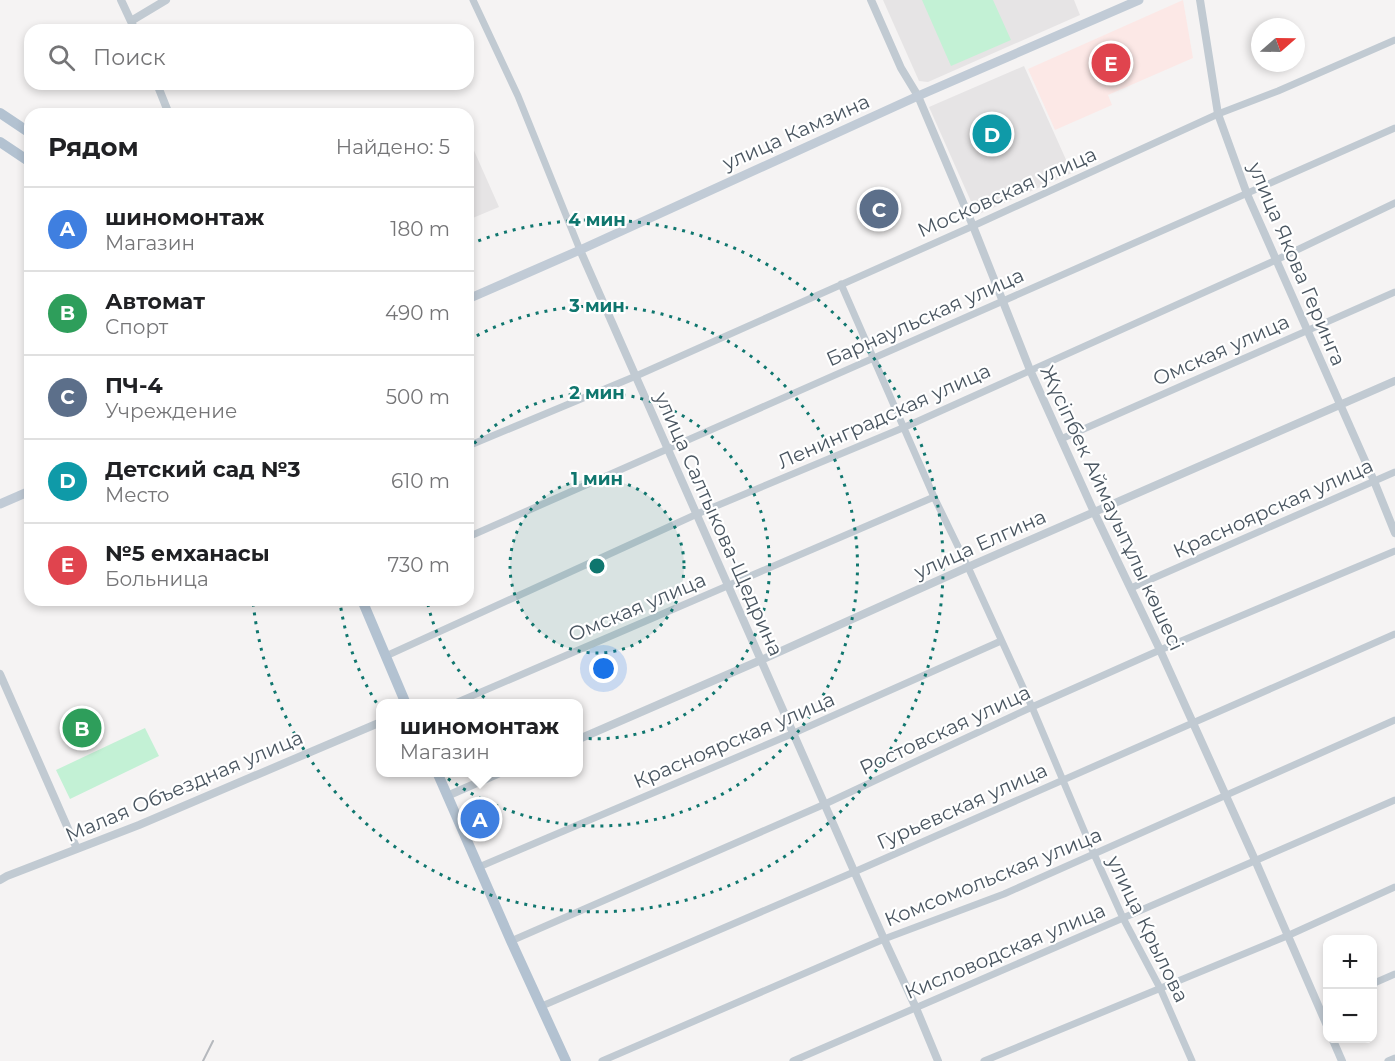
<!DOCTYPE html>
<html lang="ru">
<meta charset="utf-8">
<style>
body{margin:0;font-family:Montserrat,sans-serif;background:#f6f6f6;color:#202124}
.controls{position:absolute;right:18px;bottom:18px;display:grid;overflow:hidden;border-radius:12px;box-shadow:0 3px 9px #0003}
.controls button{width:54px;height:54px;display:grid;place-items:center;padding:0;border:0;border-bottom:2px solid #e0e0e0;background:#fff;color:#202124;font:30px sans-serif}
.compass{position:absolute;left:1251px;top:18px;width:54px;height:54px;border-radius:50%;background:#fff;box-shadow:0 3px 9px #0003;rotate:70deg}
.you{position:absolute;left:604px;top:669px;width:21px;height:21px;margin:-15px;border:4px solid #fff;border-radius:50%;background:#1a73e8;box-shadow:0 0 0 9px #1a73e833}
.badge{display:grid;place-items:center;width:39px;height:39px;border-radius:50%;background:#1a73e8;color:#fff;font-size:20px;font-weight:700}
.pin{position:absolute;translate:-50% -50%;border:3px solid #fff;box-shadow:0 2px 6px #0006}
.popup{position:absolute;left:376px;top:699px;width:207px;height:78px;box-sizing:border-box;display:grid;place-content:center;border-radius:12px;background:#fff;filter:drop-shadow(0 2px 4px #0005);font-size:20px;white-space:nowrap;color:#757577}
.popup b{font-size:22px;color:#202124}
.popup::after{content:'';position:absolute;left:50%;top:100%;margin-left:-12px;border:12px solid transparent;border-top-color:#fff}
.list{margin:0;padding:0;list-style:none}
h2{display:flex;justify-content:space-between;align-items:center;height:78px;margin:0;padding:0 24px;font-size:26px}
h2 small{font-size:20px;font-weight:400;color:#757577}
.list li{display:grid;grid-template-columns:39px 1fr auto;gap:18px;align-items:center;box-sizing:border-box;height:84px;padding:0 24px;border-top:2px solid #e0e0e0}
.list b{display:block;font-size:22px;white-space:nowrap}
.list p{margin:0;font-size:20px;white-space:nowrap;color:#757577}
.list em{font-size:20px;font-style:normal;color:#757577}
.icon{flex:none;width:33px;height:33px;fill:none;stroke:currentColor;stroke-width:2;stroke-linecap:round;stroke-linejoin:round}
.map{position:relative;flex:none;width:1395px;height:1061px;overflow:hidden}
.search{position:absolute;background:#fff;box-shadow:0 3px 9px #0003;left:24px;top:24px;width:450px;height:66px;display:flex;align-items:center;gap:15px;box-sizing:border-box;padding:0 21px;border-radius:18px;color:#757577;font-size:22px}
.panel{position:absolute;background:#fff;box-shadow:0 3px 9px #0003;left:24px;top:108px;width:450px;height:498px;border-radius:18px}
.map>svg:first-child{display:block}
.education{fill:#e6e4e5}
.medical{fill:#fce8e6}
.green{fill:#c3f1d5}
.lines{fill:none;stroke-linecap:round;stroke-linejoin:round}
.minor{stroke:#c1cad2;stroke-width:7}
.tertiary{stroke:#c1cad2;stroke-width:8}
.secondary{stroke:#c1cbd6;stroke-width:9}
.primary{stroke:#b3c2d1;stroke-width:10}
.rail{stroke:#b5b8bd;stroke-width:2}
.ring{fill:none;stroke:#0f766e;stroke-width:3;stroke-dasharray:3 6}
.labels{text-anchor:middle;dominant-baseline:central;stroke-width:4.5;stroke-linejoin:round;paint-order:stroke}
.street-label{font-size:20px;fill:#4a5661;stroke:#fff}
.centre{fill:#0f766e;stroke:#fff;stroke-width:3}
.ring-label{font-size:18px;text-anchor:middle;font-weight:bold;fill:#0f766e;stroke:#fff;stroke-width:4.5;stroke-linejoin:round;paint-order:stroke}
</style>
<div class="map">
<svg width="1395" height="1061" viewBox="0 0 1395 1061">
<rect width="100%" height="100%" fill="#f5f3f3"/>
<path class="education" d="M 883,0 L 1074,0 L 1080,15 L 928,82 L 919,81 Z
M 1024,66 L 1072,173 L 977,215 L 929,107 Z
M 468,137 L 499,207 L 468,220 Z"/>
<path class="medical" d="M 1183,0 L 1193,58 L 1108,95 L 1112,105 L 1055,130 L 1028,69 Z"/>
<path class="green" d="M 922,0 L 993,0 L 1011,40 L 951,66 Z
M 145,728 L 159,756 L 70,799 L 56,770 Z"/>
<g class="lines">
<path class="minor" d="M 473,0 L 518,96 L 580,250
M 841,284 L 934,497 L 968,567 L 1032,707 L 1094,854 L 1123,918 L 1160,988 L 1192,1061
M 1061,439 L 1395,292
M 468,446 L 636,376 L 973,226 L 1218,114 L 1278,91 L 1395,40
M 468,537 L 1395,128
M 1131,588 L 1395,472
M 386,656 L 697,514 L 905,427 L 1276,260 L 1395,203
M 453,704 L 934,497
M 479,867 L 794,733 L 1001,641
M 511,941 L 825,804 L 1032,707 L 1160,650 L 1395,551
M 1372,984 L 1395,974
M 542,1006 L 854,872 L 1395,634
M 602,1061 L 884,939 L 1004,894 L 1395,720
M 793,1061 L 1395,800
M 984,1061 L 1287,936 L 1395,887
M 1388,1061 L 1395,1058"/>
<path class="tertiary" d="M 121,0 L 135,30
M 871,0 L 901,68 L 918,96 L 973,226 L 1030,370 L 1094,512 L 1160,650 L 1255,860 L 1328,1028
M 1200,0 L 1218,114 L 1247,194 L 1374,481 L 1395,533
M 131,21 L 166,0
M 157,84 L 169,114
M 580,250 L 884,939 L 916,1008 L 938,1061
M 0,674 L 77,849
M 579,739 L 761,660 L 968,567 L 1395,381
M 447,796 L 502,772
M 0,880 L 7,876 L 139,825 L 381,722
M 1332,1038 L 1342,1061"/>
<path class="secondary" d="M 468,299 L 580,250 L 918,96 L 1139,0
M 0,504 L 30,491"/>
<path class="primary" d="M 0,113 L 30,133
M 0,142 L 30,162
M 362,600 L 406,704
M 437,772 L 511,941 L 566,1061"/>
<path class="rail" d="M 203,1061 L 213,1041"/>
</g>
<circle cx="597" cy="566" r="87" fill="#0f766e" fill-opacity=".12"/>
<g class="ring">
<circle cx="597" cy="566" r="87"/>
<path d="M468 450A173 173 0 1 1 427 600"/>
<path d="M469 340A260 260 0 1 1 340 602"/>
<path d="M470 244A346 346 0 1 1 253 602"/>
</g>
<g class="labels">
<g class="street-label">
<text transform="translate(796 132) rotate(-24)">улица Камзина</text>
<text transform="translate(1007 192) rotate(-24)">Московская улица</text>
<text transform="translate(1297 264) rotate(67)">улица Якова Геринга</text>
<text transform="translate(925 317) rotate(-24)">Барнаульская улица</text>
<text transform="translate(1221 350) rotate(-24)">Омская улица</text>
<text transform="translate(884 416) rotate(-24)">Ленинградская улица</text>
<text transform="translate(1112 508) rotate(65)">Жүсіпбек Аймауытұлы көшесі</text>
<text transform="translate(1273 508) rotate(-24)">Красноярская улица</text>
<text transform="translate(719 524) rotate(66)">улица Салтыкова-Щедрина</text>
<text transform="translate(980 544) rotate(-24)">улица Елгина</text>
<text transform="translate(637 607) rotate(-23)">Омская улица</text>
<text transform="translate(945 730) rotate(-25)">Ростовская улица</text>
<text transform="translate(734 740) rotate(-23)">Красноярская улица</text>
<text transform="translate(184 786) rotate(-23)">Малая Объездная улица</text>
<text transform="translate(962 806) rotate(-24)">Гурьевская улица</text>
<text transform="translate(993 877) rotate(-22)">Комсомольская улица</text>
<text transform="translate(1148 929) rotate(64)">улица Крылова</text>
<text transform="translate(1005 951) rotate(-23)">Кисловодская улица</text>
</g>
</g>
<circle cx="597" cy="566" r="9" class="centre"/>
<g class="ring-label">
<text x="597" y="226">4 мин</text>
<text x="597" y="312">3 мин</text>
<text x="597" y="399">2 мин</text>
<text x="597" y="485">1 мин</text>
</g>
</svg>
<div class="controls">
<button>+</button>
<button>−</button>
</div>
<svg class="compass" viewBox="-18 -18 36 36"><path d="M0-13l5 13h-10z" fill="#e53935"/><path d="M0 13l5-13h-10z" fill="#757577"/></svg>
<div class="you"></div>
<div class="pin badge" style="left:480px;top:819px;background:#3f7fe0">A</div>
<div class="popup"><b>шиномонтаж</b>Магазин</div>
<div class="pin badge" style="left:82px;top:728px;background:#2e9e5b">B</div>
<div class="pin badge" style="left:879px;top:209px;background:#5c6f8a">C</div>
<div class="pin badge" style="left:992px;top:134px;background:#0f9aa8">D</div>
<div class="pin badge" style="left:1111px;top:63px;background:#e0444e">E</div>
<div class="search"><svg class="icon" aria-label="search" viewBox="0 0 24 24"><circle cx="10" cy="10" r="6"/><path d="M15 15l6 6"/></svg>Поиск</div>
<section class="panel">
<h2>Рядом<small>Найдено: 5</small></h2>
<ul class="list">
<li><span class="badge" style="background:#3f7fe0">A</span><div><b>шиномонтаж</b><p>Магазин</p></div><em>180 m</em></li>
<li><span class="badge" style="background:#2e9e5b">B</span><div><b>Автомат</b><p>Спорт</p></div><em>490 m</em></li>
<li><span class="badge" style="background:#5c6f8a">C</span><div><b>ПЧ-4</b><p>Учреждение</p></div><em>500 m</em></li>
<li><span class="badge" style="background:#0f9aa8">D</span><div><b>Детский сад №3</b><p>Место</p></div><em>610 m</em></li>
<li><span class="badge" style="background:#e0444e">E</span><div><b>№5 емханасы</b><p>Больница</p></div><em>730 m</em></li>
</ul>
</section>
</div>
